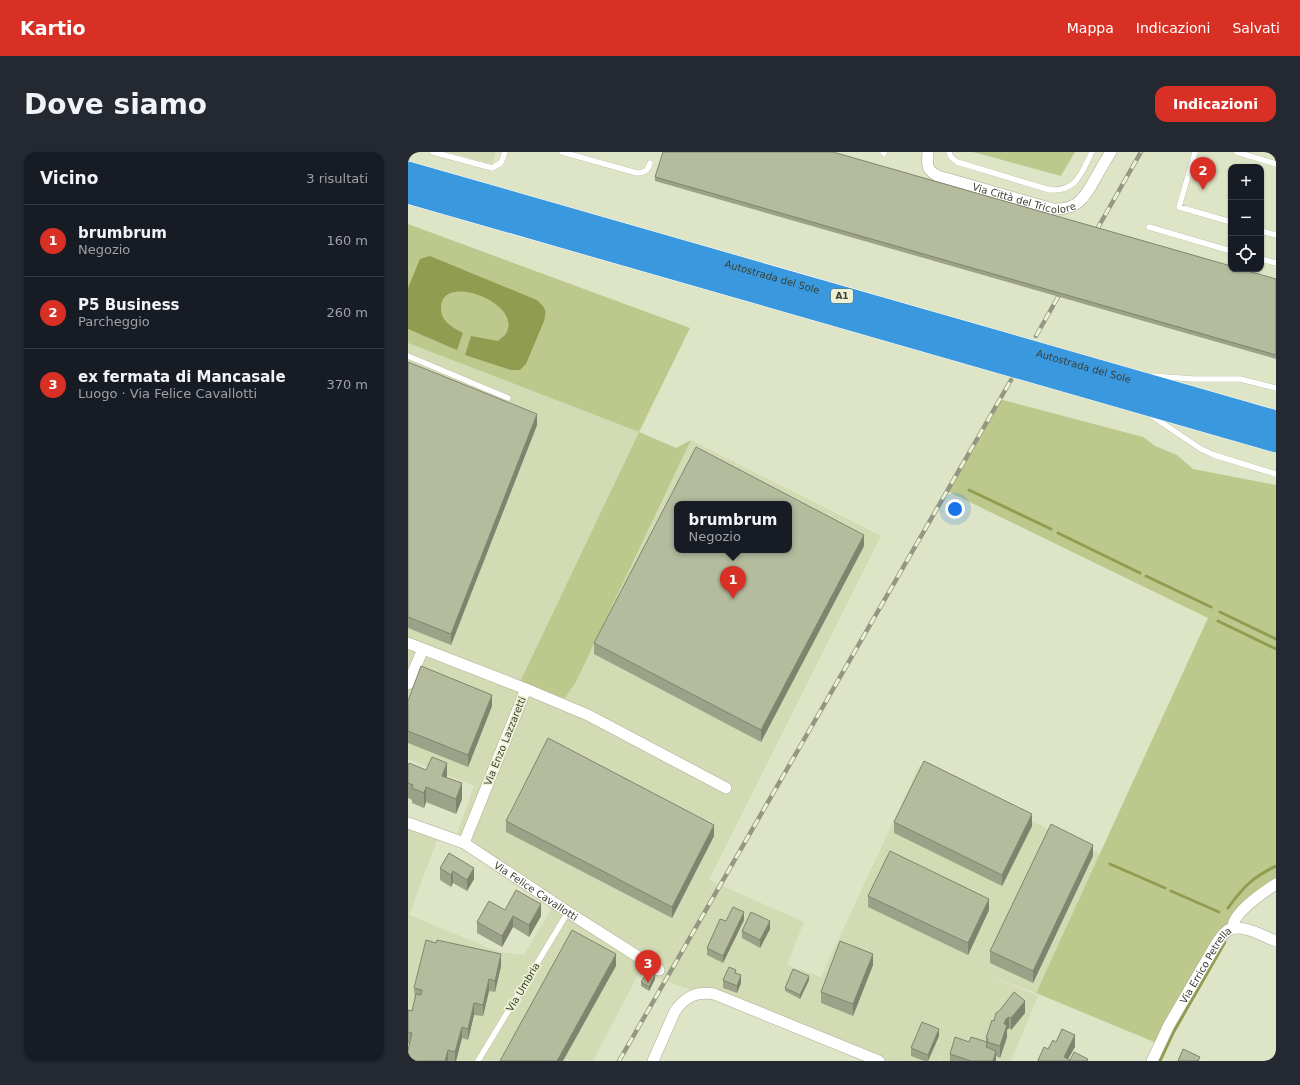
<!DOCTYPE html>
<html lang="it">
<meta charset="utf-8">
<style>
body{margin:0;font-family:"DejaVu Sans",sans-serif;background:#242831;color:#f1f3f6}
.controls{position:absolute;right:12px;top:12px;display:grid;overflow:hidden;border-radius:8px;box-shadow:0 1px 3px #0004}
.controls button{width:36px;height:36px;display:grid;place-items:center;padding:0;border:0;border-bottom:1px solid #363941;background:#171b24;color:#f1f3f6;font:20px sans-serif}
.you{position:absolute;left:547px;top:357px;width:14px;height:14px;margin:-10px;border:3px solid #fff;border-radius:50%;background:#1a73e8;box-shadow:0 0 0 6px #1a73e833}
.badge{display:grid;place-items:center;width:26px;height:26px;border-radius:50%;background:#d93025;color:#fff;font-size:13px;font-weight:700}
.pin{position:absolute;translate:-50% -33px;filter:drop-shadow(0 1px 2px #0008)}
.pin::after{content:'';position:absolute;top:21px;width:14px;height:12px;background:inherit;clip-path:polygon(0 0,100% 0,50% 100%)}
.popup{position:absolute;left:266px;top:349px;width:118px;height:52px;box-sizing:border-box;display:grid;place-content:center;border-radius:8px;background:#171b24;filter:drop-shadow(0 1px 3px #0005);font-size:13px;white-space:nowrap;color:#9ea1a6}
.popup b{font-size:15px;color:#f1f3f6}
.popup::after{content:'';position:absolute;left:50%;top:100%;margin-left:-8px;border:8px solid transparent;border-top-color:#171b24}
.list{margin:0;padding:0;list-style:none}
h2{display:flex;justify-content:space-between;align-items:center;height:52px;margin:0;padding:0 16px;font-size:17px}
h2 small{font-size:13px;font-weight:400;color:#9ea1a6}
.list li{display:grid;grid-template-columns:26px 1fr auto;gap:12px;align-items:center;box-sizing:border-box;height:72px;padding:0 16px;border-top:1px solid #363941}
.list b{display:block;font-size:15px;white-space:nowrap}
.list p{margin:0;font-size:13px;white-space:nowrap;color:#9ea1a6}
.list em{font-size:13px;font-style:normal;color:#9ea1a6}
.icon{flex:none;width:22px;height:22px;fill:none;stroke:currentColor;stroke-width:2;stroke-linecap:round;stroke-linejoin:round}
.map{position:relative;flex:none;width:868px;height:909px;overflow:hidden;border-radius:12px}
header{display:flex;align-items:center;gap:24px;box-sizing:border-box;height:56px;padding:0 20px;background:#d93025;color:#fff}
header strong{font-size:19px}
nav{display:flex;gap:22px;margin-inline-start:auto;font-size:14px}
.intro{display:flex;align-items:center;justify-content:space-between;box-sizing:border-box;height:96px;padding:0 24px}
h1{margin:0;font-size:28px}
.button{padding:10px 18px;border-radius:12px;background:#d93025;color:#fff;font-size:14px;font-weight:700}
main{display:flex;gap:24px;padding:0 24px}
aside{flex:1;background:#171b24;border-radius:12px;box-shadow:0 1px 3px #0004}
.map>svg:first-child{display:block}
.built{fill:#d3dbb5;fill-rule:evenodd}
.green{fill:#bdc88d}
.water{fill:#909d51}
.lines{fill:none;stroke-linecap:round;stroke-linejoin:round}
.stream{stroke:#909d51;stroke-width:3}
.lane-casing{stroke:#a8ae91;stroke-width:6}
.street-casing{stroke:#a8ae91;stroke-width:12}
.highway-casing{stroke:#fff;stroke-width:22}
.lane{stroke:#fff;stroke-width:5.5}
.street{stroke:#fff;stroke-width:11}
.highway{stroke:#3998de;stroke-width:21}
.rail-casing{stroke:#949883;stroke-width:4.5}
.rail{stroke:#ebf2d3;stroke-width:3;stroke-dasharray:9;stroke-linecap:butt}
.wall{fill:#9ca288}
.shaded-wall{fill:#7f846f}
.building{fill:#b5bc9e;stroke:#7f846f;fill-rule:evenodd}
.labels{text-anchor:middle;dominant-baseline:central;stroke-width:3.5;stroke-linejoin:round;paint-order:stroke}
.shield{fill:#ebf2d3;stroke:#707462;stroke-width:1}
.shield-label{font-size:9px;font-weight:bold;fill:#3b3e32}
.street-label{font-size:10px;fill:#3b3e32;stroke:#ebf2d3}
</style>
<header>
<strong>Kartio</strong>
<nav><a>Mappa</a><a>Indicazioni</a><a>Salvati</a></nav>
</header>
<div class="intro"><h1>Dove siamo</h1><a class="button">Indicazioni</a></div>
<main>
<aside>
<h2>Vicino<small>3 risultati</small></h2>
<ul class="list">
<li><span class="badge">1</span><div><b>brumbrum</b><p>Negozio</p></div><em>160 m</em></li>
<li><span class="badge">2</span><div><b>P5 Business</b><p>Parcheggio</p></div><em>260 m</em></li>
<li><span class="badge">3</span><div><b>ex fermata di Mancasale</b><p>Luogo · Via Felice Cavallotti</p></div><em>370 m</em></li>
</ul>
</aside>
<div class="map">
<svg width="868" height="909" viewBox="0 0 868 909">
<rect width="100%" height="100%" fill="#dee4c6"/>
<path class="built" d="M 41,0 L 88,0 L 84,12 Z
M 0,191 L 231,280 L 110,534 L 157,546 L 168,530 L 283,288 L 473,384 L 301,728 L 396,770 L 379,813 L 413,825 L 511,614 L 692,702 L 628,841 L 575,821 L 630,844 L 603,909 L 532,909 L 536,897 L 531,909 L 471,909 L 232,819 L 185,909 L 0,909 L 0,674 L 30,686 L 1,763 L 91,800 L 116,803 L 147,751 L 47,688 L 66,634 L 0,607 ZM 269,352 L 381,352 L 381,398 L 269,398 Z"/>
<path class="green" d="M 565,0 L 667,0 L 653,24 Z
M 0,72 L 282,176 L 231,280 L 268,296 L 283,288 L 168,530 L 157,546 L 110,534 L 231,280 L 0,191 Z
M 591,247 L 735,285 L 747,294 L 769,303 L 785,317 L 868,333 L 868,732 L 836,757 L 751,892 L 628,841 L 800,466 L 539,339 Z"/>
<path class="water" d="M 22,104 L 129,148 C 137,156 139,157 136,169 L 118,212 L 112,218 L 103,218 L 57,203 L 63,184 L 90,189 C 92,187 95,185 97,183 C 119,152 31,118 33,157 C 33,169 45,176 55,181 L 49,198 L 0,177 L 0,136 L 12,107 Z"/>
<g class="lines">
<path class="stream" d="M 561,338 L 643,377
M 650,381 L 732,421
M 738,424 L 803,455
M 812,460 L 868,487
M 810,469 L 868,497
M 702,712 L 757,736
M 763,739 L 811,760
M 820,756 C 835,735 845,725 868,714
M 752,909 L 765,881 L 817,790"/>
<g class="lane-casing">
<path id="lane" d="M 25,0 L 84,16 L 93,11 L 97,0
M 154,0 L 229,21 C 237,21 240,18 242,11
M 475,0 L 476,1
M 541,0 L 543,5 L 549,10 L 642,38 C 670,39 673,21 684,0
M 787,0 L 771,55 L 823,70
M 829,0 L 868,12
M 741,75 L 823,99
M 853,79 L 868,83
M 853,107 L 868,111
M 0,204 L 100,246
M 744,224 L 785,227 L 832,227 L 868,236
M 741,262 L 793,297 L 806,303 L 868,322
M 70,909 L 160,760"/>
</g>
<g class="street-casing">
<g id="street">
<path id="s1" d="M 520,0 C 519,13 518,18 530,24 L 645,57 C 669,58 676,47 687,27 C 692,18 697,9 703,0"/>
<path d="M 0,491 L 118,537 L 56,691"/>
<path d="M 0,532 L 15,497"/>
<path d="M 118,537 L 180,563 L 318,636"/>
<path id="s2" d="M 0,671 L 56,691 L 160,760 L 251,818"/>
<path d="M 825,776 C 824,761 856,740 868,732"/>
<path d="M 245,909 L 267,859 C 277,845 288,839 306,842 L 471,909"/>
<path id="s3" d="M 744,909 L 761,873 L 807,794 C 810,789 814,783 819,779 C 831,770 855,784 868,789"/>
</g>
</g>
<g class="highway-casing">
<g id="highway">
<path id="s4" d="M 0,20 L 868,269"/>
<path d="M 0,41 L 868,290"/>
</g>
</g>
<use href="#lane" class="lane"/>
<use href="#street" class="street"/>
<use href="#highway" class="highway"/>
<g class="rail-casing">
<path id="rail" d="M 688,79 L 733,0
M 628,184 L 650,145
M 211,909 L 603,228"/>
</g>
<use href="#rail" class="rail"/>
</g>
<path class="wall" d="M 247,25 L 868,127 L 868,207 L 247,29 Z
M 0,210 L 129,273 L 43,493 L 0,476 Z
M 456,394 L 353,590 L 186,502 L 186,491 Z
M 0,549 L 84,554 L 60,615 L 0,591 Z
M 0,613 L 39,626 L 54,647 L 48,662 L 18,650 L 16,656 L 4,651 L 4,648 L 0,646 Z
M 98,669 L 306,684 L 264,766 L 98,680 Z
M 486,670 L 624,674 L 594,734 L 486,681 Z
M 41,701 L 66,727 L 59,739 L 45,731 L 43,735 L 32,728 L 32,716 Z
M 685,704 L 625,831 L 582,811 L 582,799 Z
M 460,744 L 581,758 L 560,803 L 460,755 Z
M 97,758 L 133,764 L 121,785 L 105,775 L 94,795 L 69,781 L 69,770 Z
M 336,768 L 315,811 L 299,803 L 299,796 L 318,769 Z
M 362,777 L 352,796 L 334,786 L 334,779 Z
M 465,813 L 445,864 L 413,851 L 413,840 Z
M 93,814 L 87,840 L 81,839 L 75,864 L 66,863 L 60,888 L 54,886 L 48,909 L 0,909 L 1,892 L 0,891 L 0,858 L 4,859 L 7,848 L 6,836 Z
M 247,827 L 241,839 L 233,834 L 233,830 Z
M 315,828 L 333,831 L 329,841 L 315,836 Z
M 401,828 L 392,847 L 377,839 L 377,836 Z
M 617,861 L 603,878 L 601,876 L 599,878 L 599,885 L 592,906 L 588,904 L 588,909 L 542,909 L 542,902 L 561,890 L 578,890 L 578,886 L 586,869 Z
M 531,884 L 520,909 L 516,909 L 503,904 L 503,896 Z"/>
<path class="shaded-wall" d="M 129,262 L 129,273 L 43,493 L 43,482 Z
M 456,383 L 456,394 L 353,590 L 353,578 Z
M 84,543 L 84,554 L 60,615 L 60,603 Z
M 39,611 L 39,627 L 34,624 Z
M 54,631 L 54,647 L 48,662 L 48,647 Z
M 18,635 L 18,650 L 16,656 L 16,641 Z
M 624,662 L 624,674 L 594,734 L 594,723 Z
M 306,673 L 306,684 L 264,766 L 264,755 Z
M 685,693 L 685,704 L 625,831 L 625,819 Z
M 66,716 L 66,727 L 59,739 L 59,728 Z
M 45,719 L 45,731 L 43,735 L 43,723 Z
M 581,747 L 581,758 L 560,803 L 560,791 Z
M 133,752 L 133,764 L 121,785 L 121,773 Z
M 336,760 L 336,768 L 315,811 L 315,804 Z
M 105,764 L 105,775 L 94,795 L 94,784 Z
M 362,769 L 362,777 L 352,796 L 352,788 Z
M 93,802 L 93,814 L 87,840 L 87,829 Z
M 208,802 L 208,814 L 155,909 L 149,909 Z
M 465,802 L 465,813 L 445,864 L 445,852 Z
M 247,823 L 247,827 L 241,839 L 241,835 Z
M 333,823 L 333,831 L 329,841 L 329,834 Z
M 401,824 L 401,828 L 392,847 L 392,843 Z
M 81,827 L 81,839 L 75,864 L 75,853 Z
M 617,849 L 617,861 L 603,878 L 603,866 Z
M 66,851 L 66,863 L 60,888 L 60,877 Z
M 601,865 L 601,876 L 599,878 L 599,885 L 592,906 L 592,894 L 596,872 L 598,867 Z
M 54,875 L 54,886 L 48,909 L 47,909 L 47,900 Z
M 531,877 L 531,884 L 520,909 L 520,903 Z
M 667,883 L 667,895 L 659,909 L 656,905 Z
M 40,898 L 40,909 L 37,909 Z
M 588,899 L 588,909 L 585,909 Z"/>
<path class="building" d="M 255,0 L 425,0 L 823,114 L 823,117 L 833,117 L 868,127 L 868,203 L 247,25 Z
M 0,210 L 129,262 L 43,482 L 0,465 Z
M 288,295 L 456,383 L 353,578 L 186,491 ZM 269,352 L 381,352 L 381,398 L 269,398 Z
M 13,514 L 84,543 L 60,603 L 0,579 L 0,549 Z
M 140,586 L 306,673 L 264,755 L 98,669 Z
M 24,605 L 39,611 L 34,624 L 54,631 L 48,647 L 18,635 L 16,641 L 4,636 L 5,633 L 0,631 L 0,613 L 1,611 L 18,618 Z
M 516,609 L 624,662 L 594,723 L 486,670 Z
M 643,672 L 685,693 L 625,819 L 582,799 Z
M 482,699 L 581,747 L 560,791 L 460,744 Z
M 41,701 L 66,716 L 59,728 L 45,719 L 43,723 L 32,716 Z
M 108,738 L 133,752 L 121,773 L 105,764 L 94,784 L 69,770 L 81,749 L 97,758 Z
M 325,755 L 336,760 L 315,804 L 299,796 L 312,767 L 318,769 Z
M 343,760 L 362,769 L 352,788 L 334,779 Z
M 164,778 L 208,802 L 149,909 L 92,909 Z
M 18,788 L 28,791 L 29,788 L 93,802 L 87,829 L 81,827 L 75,853 L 66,851 L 60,877 L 54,875 L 47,900 L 40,898 L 37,909 L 0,909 L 0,898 L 4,881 L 0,880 L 0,858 L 4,859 L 8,842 L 13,843 L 14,838 L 6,836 Z
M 432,789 L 465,802 L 445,852 L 413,840 Z
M 321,815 L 328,818 L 327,821 L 333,823 L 329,834 L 315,828 Z
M 385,817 L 401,824 L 392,843 L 377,836 Z
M 240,819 L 247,823 L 241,835 L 233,830 Z
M 606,840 L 617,849 L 603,866 L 601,865 L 598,867 L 596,872 L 599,873 L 592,894 L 579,890 L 580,887 L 578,886 L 584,868 L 586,869 L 588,861 L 592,858 Z
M 514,870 L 531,877 L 520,903 L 503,896 Z
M 654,877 L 667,883 L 656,905 L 662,908 L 666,900 L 680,907 L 679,909 L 631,909 L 630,908 L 636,895 L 640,897 L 645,888 L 648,890 Z
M 547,885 L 561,890 L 563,885 L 579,890 L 578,895 L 588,899 L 585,909 L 563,909 L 542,902 Z
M 775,897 L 792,905 L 790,909 L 770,909 Z"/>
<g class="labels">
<rect class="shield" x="423" y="137" width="22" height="14" rx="3"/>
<g class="shield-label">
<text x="434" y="144">A1</text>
</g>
<g class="street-label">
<text stroke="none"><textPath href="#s1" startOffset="118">Via Città del Tricolore</textPath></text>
<text stroke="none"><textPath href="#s4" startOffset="379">Autostrada del Sole</textPath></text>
<text stroke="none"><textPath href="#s4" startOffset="703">Autostrada del Sole</textPath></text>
<text transform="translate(97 589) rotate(-68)">Via Enzo Lazzaretti</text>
<text stroke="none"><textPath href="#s2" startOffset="146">Via Felice Cavallotti</textPath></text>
<text stroke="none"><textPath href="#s3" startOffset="110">Via Errico Petrella</textPath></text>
<text transform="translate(115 835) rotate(-59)">Via Umbria</text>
</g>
</g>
</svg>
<div class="controls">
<button>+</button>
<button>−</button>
<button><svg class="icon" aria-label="locate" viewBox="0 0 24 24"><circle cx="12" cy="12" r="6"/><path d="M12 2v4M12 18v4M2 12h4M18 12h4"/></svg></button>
</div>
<div class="you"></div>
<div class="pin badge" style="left:325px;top:447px">1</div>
<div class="popup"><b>brumbrum</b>Negozio</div>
<div class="pin badge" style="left:795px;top:38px">2</div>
<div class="pin badge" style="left:240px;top:831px">3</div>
</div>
</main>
